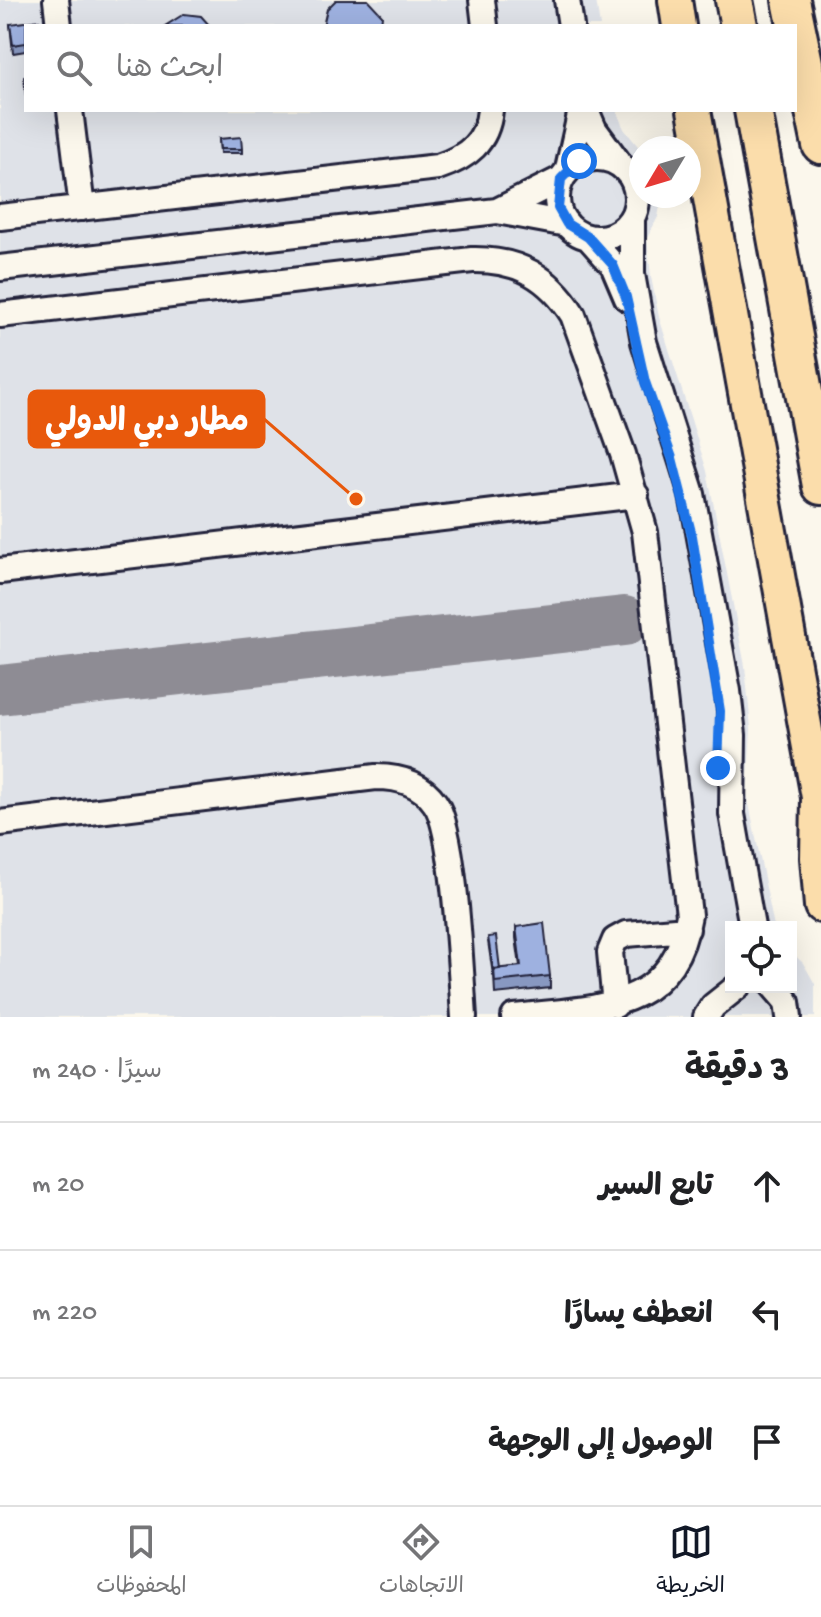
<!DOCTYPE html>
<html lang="ar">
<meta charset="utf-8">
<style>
body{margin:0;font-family:"Gochi Hand","Playpen Sans Arabic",sans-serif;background:#f2f2f2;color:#202124;direction:rtl}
.controls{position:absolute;right:24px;bottom:24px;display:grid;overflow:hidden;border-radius:0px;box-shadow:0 8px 32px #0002}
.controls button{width:72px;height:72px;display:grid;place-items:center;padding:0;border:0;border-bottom:2px solid #e0e0e0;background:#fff;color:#202124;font:40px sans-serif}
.compass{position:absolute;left:629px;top:136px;width:72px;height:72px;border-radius:50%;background:#fff;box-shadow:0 8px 32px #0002;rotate:232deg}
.stop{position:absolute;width:24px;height:24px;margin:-18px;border:6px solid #1a73e8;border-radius:50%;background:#fff}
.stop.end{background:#1a73e8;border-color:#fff;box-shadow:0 2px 8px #0008}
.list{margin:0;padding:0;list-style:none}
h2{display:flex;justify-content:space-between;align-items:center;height:104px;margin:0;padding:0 32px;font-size:34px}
h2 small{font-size:26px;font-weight:400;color:#757577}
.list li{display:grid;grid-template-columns:52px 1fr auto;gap:24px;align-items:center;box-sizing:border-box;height:128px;padding:0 32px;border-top:2px solid #e0e0e0}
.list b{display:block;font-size:30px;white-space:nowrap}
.list em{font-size:26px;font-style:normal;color:#757577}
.icon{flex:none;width:44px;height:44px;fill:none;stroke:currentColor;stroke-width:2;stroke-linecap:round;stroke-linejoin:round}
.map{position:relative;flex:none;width:821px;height:1017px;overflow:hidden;direction:ltr}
.search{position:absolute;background:#fff;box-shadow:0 8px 32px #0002;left:24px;right:24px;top:24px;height:88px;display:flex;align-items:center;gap:20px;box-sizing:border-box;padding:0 28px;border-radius:0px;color:#757577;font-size:30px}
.sheet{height:488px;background:#fff}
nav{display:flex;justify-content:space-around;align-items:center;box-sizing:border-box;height:112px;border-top:2px solid #e0e0e0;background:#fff;font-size:22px;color:#757577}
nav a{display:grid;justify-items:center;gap:4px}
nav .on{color:#111827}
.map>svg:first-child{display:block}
.built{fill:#dfe2e8}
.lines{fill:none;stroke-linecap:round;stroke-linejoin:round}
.taxiway{stroke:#8e8c94;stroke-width:50}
.minor-casing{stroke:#22223b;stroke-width:30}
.major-casing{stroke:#22223b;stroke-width:38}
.highway-casing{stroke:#22223b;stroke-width:42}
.minor{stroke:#fbf7ec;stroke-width:24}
.major{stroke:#fbddab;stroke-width:32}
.highway{stroke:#fbddab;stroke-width:36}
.wall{fill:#8898c1;stroke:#22223b;stroke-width:2}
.building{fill:#9eb1e0;stroke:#22223b;stroke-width:2}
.route{stroke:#1a73e8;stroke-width:10}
.leader{fill:none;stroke:#e8590c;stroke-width:3}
.callout-dot{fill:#e8590c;stroke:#fbf7ec;stroke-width:3}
.callout{fill:#e8590c;stroke:#e8590c;stroke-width:3}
.callout-label{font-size:32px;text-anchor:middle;font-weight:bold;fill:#fff}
</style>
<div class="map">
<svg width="821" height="1017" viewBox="0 0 821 1017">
<rect width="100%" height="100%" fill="#fbf7ec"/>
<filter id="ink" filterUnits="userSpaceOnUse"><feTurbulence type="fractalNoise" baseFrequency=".0125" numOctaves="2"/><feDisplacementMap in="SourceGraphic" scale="16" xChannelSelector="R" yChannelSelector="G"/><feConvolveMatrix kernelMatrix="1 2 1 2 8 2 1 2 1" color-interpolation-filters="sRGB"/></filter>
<g filter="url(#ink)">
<path class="built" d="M 0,0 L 596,0 L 600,26 L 26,26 L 26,110 L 616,110 L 624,129 L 641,150 L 641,196 L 662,196 L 658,217 L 647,238 L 651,277 L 659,317 L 707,471 L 745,666 L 751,729 L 747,794 L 774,927 L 731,927 L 731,987 L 791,987 L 791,952 L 803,963 L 815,984 L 815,1017 L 0,1017 Z"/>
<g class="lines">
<path class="taxiway" d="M 0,690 L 624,621"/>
<g class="minor-casing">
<path id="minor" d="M 56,0 L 59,26
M 482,0 L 485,26
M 567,0 L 571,26
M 70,110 L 82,208
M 586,110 L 594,129 L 619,163
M557 198a40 40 0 1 1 80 0a40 40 0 1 1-80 0Z
M 568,169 L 581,110
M 499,210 L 561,179
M 0,217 L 438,167 C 468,157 487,142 490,110
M 632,219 L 632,274 L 644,342 L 692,494 L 728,691 L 733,735 L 732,814 L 752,927
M 588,237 L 613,265 L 627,298
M 0,268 L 497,211 L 567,224
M 0,315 L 472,260 C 518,259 549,277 573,315 L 623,454 L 645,532 L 689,915 C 673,1014 593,1007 514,1017
M 0,571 L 636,495
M 0,823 L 376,777 C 400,777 421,783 435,803 C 455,830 461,976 464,1017
M 774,987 L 787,1002 L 789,1017
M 615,1005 L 610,952 L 615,940 L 626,934 L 687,929
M 706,1017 L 713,1006 L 737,987"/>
</g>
<g class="major-casing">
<path id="major" d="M 675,0 L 679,26
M 694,110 L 821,814
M 818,798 L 817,858 L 821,906"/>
</g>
<g class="highway-casing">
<path id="highway" d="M 734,0 L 739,26
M 791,0 L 821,145
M 753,110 L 821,486"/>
</g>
<use href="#minor" class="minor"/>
<use href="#major" class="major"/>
<use href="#highway" class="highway"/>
</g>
<path class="wall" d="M 10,24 L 26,26 L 26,51 L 13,53 Z
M 219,139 L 242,149 L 242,153 L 220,153 Z
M 516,927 L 550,976 L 550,988 L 495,994 L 494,974 L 493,975 L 488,941 L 500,969 L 520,966 L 516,938 Z"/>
<path class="building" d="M 336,0 L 368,0 L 382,15 L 381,26 L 323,26 L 327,9 Z
M 184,14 L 201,16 L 210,26 L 165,26 Z
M 39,20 L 40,26 L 26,26 L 26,43 L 13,45 L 10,24 Z
M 26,76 L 26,97 L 24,77 Z
M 241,137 L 242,149 L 220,149 L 219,139 Z
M 544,923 L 550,976 L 495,982 L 494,969 L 521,966 L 516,927 Z
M 496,936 L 500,969 L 493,970 L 488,937 Z"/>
</g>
<g class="lines" filter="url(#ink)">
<path class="route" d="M 579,161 L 561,179 L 558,208 L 567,224 L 588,237 L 613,265 L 626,297 L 645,382 L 672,458 L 692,536 L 720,711 L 718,768"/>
</g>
<path class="leader" d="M356 499L264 419"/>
<circle class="callout-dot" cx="356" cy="499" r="8"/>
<rect class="callout" x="29" y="391" width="235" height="56" rx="8"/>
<g class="callout-label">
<text x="147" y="430">مطار دبي الدولي</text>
</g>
</svg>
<div class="controls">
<button><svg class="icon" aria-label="locate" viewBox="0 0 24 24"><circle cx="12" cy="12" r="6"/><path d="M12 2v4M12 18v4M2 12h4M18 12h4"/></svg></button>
</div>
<svg class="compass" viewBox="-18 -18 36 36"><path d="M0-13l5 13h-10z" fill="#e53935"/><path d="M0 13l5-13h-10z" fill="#757577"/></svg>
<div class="stop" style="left:579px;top:161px"></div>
<div class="stop end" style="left:718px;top:768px"></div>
<div class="search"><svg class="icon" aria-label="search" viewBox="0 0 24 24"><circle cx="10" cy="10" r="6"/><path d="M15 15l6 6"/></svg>ابحث هنا</div>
</div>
<section class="sheet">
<h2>3 دقيقة<small>سيرًا · 240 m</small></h2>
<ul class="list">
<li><svg class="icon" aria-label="ahead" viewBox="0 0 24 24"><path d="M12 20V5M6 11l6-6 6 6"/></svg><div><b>تابع السير</b></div><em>20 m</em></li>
<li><svg class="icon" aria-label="left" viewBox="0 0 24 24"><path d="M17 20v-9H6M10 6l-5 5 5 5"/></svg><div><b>انعطف يسارًا</b></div><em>220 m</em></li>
<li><svg class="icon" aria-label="arrive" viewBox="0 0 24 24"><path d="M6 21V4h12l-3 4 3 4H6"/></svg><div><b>الوصول إلى الوجهة</b></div></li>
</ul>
</section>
<nav>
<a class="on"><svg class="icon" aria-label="map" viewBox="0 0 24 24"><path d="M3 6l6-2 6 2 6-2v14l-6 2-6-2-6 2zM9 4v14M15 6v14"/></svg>الخريطة</a>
<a><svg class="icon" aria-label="directions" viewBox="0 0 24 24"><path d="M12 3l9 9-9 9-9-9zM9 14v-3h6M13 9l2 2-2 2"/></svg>الاتجاهات</a>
<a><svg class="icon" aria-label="saved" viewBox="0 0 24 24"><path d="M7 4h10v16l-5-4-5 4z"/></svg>المحفوظات</a>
</nav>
